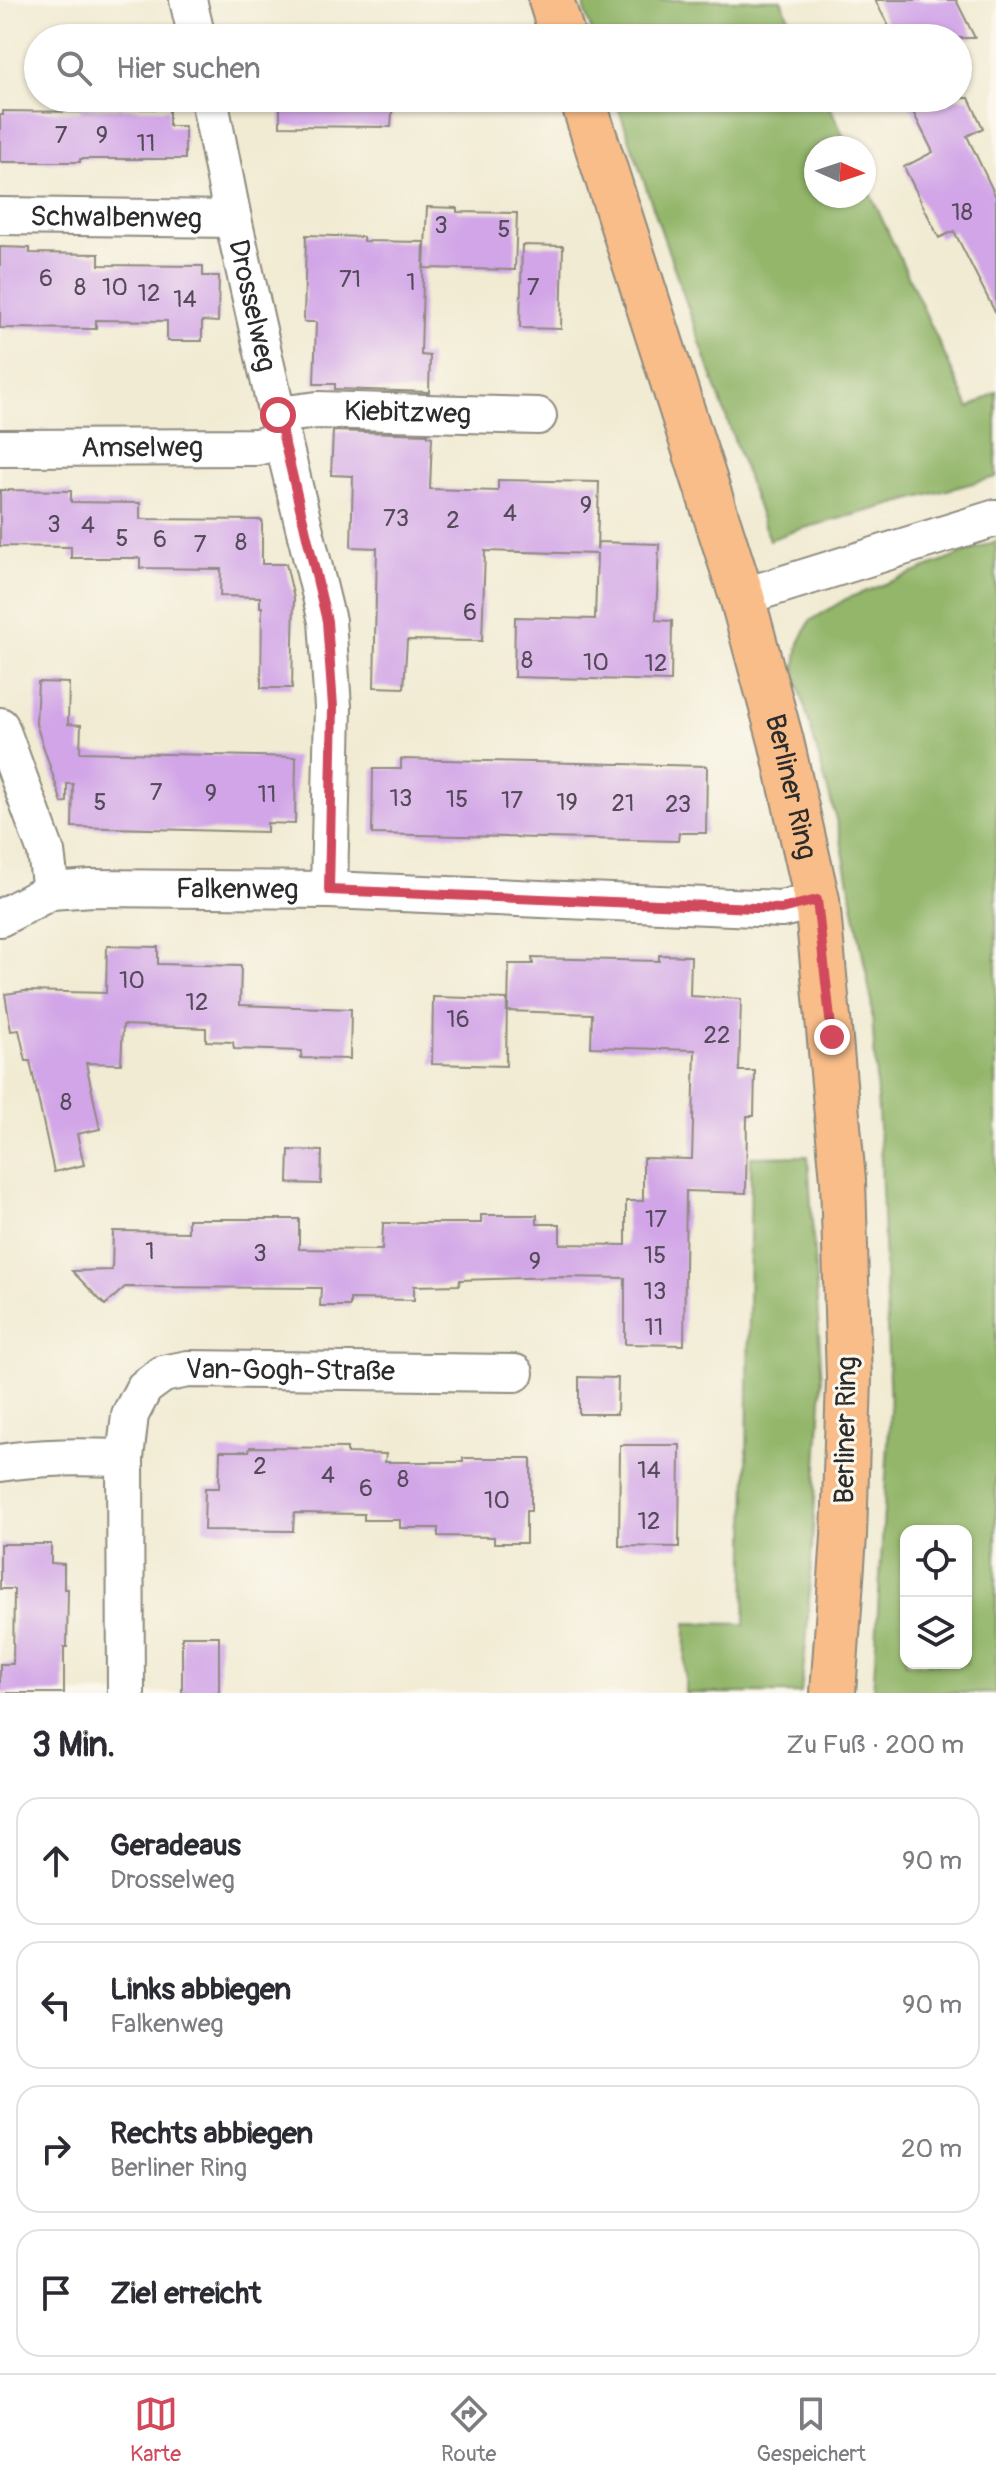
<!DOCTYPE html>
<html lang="de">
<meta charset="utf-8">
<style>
body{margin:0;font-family:Pangolin,sans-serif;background:#f7f7f7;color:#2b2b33}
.controls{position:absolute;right:24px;bottom:24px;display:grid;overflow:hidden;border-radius:16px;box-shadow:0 2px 6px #0004}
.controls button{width:72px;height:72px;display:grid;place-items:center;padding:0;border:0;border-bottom:2px solid #e1e1e2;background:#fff;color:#2b2b33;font:40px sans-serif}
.compass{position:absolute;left:804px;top:136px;width:72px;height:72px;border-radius:50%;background:#fff;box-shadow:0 2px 6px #0004;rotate:93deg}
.stop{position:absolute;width:24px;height:24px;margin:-18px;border:6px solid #d1495b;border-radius:50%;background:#fff}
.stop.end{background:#d1495b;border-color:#fff;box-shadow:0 2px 8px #0008}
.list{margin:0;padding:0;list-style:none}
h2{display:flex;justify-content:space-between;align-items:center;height:104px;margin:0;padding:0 32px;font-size:34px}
h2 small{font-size:26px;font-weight:400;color:#7c7c81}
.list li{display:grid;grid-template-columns:52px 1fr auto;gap:24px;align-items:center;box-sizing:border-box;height:128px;margin:0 16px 16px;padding:0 16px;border:2px solid #e1e1e2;border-radius:24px}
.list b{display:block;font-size:30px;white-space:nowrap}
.list p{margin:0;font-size:26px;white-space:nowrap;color:#7c7c81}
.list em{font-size:26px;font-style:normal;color:#7c7c81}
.icon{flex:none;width:44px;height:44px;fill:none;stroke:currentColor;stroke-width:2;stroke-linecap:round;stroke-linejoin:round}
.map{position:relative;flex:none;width:996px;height:1693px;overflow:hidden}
.search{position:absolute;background:#fff;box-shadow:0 2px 6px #0004;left:24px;right:24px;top:24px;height:88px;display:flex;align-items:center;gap:20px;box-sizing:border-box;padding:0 28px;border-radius:44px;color:#7c7c81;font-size:30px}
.sheet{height:680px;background:#fff}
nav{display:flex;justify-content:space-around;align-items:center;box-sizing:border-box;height:112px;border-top:2px solid #e1e1e2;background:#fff;font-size:22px;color:#7c7c81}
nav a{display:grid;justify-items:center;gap:4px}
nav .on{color:#d1495b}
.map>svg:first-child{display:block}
.forest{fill:#93b66a;stroke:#5f704a;stroke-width:2;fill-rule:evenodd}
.building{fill:#d1a5e7}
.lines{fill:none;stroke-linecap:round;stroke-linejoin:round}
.minor-casing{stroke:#8e8b7f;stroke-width:40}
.major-casing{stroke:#8e8b7f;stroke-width:48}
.minor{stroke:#fff;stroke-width:36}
.major{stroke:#f8bd89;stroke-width:44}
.route{stroke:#d1495b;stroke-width:10}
.labels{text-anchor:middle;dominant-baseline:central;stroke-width:6;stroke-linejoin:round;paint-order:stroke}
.number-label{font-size:24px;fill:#544a5a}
.street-label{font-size:28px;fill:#2b2b2b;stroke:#fbf7ec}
</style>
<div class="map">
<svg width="996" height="1693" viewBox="0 0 996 1693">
<rect width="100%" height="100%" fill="#fbf7ec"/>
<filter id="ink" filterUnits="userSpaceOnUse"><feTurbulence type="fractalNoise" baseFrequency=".0125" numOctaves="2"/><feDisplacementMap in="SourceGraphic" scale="16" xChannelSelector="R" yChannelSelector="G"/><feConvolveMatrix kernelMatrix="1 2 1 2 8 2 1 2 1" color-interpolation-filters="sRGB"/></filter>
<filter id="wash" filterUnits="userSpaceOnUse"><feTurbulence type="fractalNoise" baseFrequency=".006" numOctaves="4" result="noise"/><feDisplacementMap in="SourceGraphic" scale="32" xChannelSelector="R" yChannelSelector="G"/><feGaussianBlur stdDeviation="1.8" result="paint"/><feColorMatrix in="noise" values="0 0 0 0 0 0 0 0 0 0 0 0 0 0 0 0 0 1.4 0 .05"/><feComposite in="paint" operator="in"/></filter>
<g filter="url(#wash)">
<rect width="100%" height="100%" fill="#f1ebd3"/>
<path class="forest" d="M 587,0 L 781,0 L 798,38 L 594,38 L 584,9 Z
M 615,98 L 826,98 L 849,148 L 816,148 L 816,196 L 864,196 L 864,180 L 969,408 L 996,392 L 996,477 L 797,530 L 769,540 Z
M 996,541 L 996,1693 L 873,1693 L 890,1410 L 881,1161 L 871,998 L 839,830 L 795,672 L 799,643 L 810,621 L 846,599 ZM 966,1531 L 966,1663 L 906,1663 L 906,1531 Z
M 808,1156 L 822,1383 L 807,1633 L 801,1693 L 685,1693 L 686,1623 L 745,1624 L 751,1157 Z"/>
<g id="blocks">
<path class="building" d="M 875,0 L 956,0 L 975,38 L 895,38 Z
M 280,98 L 393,98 L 391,127 L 280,126 Z
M 906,98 L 969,98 L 983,128 L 967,136 L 996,197 L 996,314 L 954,231 L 939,238 L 904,167 L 933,152 Z
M 80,108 L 169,109 L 169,126 L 185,126 L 185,159 L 80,159 L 80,162 L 0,162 L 0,115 L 3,115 L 3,111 L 81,112 Z
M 427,207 L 457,208 L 457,212 L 517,213 L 515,270 L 424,268 Z
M 306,235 L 363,237 L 363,241 L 424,242 L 421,355 L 430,356 L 429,392 L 335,389 L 335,384 L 314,384 L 316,322 L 304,322 Z
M 522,245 L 563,246 L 561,329 L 520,328 Z
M 0,247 L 30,248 L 30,253 L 99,254 L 99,265 L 203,266 L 203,276 L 219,276 L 218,322 L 202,321 L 202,341 L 167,341 L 167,321 L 96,320 L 96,329 L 0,328 Z
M 333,431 L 428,434 L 428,436 L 432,437 L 430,489 L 498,491 L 498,480 L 599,482 L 597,550 L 598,542 L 659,544 L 656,620 L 672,621 L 671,681 L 514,677 L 515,617 L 595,619 L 597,554 L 485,551 L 482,641 L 407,640 L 404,688 L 374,687 L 377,548 L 351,547 L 353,476 L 331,475 Z
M 0,490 L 71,491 L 71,502 L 140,503 L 140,519 L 262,520 L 262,564 L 286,564 L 294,598 L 292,688 L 261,688 L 262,607 L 260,607 L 260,597 L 220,596 L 221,569 L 140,568 L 140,558 L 71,558 L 71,547 L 0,546 Z
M 38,682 L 69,683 L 68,724 L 81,725 L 80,752 L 296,757 L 295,824 L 267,823 L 267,832 L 72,827 L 73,784 L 67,784 L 67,802 L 62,803 L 36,724 Z
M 401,759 L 707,766 L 706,833 L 679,833 L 678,841 L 372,834 L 373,769 L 401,769 Z
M 107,946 L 158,947 L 158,964 L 241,966 L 240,1005 L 351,1009 L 350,1059 L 301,1058 L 302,1051 L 234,1049 L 233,1042 L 206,1041 L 206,1028 L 123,1025 L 121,1064 L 86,1063 L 100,1129 L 77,1134 L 84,1165 L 54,1172 L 30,1061 L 26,1061 L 19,1030 L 11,1031 L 5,994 L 25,991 L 106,993 Z
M 659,955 L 691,956 L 690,996 L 741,999 L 739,1071 L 755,1071 L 754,1116 L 747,1116 L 746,1193 L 686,1191 L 684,1345 L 625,1344 L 625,1278 L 559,1277 L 460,1280 L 459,1285 L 414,1286 L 414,1300 L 350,1299 L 350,1306 L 320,1306 L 321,1288 L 125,1287 L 105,1305 L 72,1271 L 112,1270 L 113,1231 L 188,1232 L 188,1219 L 299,1219 L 299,1249 L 382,1250 L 383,1223 L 481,1223 L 481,1215 L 537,1215 L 537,1224 L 560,1224 L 560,1244 L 626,1245 L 626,1201 L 643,1201 L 643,1158 L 692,1159 L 695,1050 L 591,1047 L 592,1014 L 508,1011 L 509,964 L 533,964 L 532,958 L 659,961 Z
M 433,997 L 507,999 L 506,1066 L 432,1064 Z
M 289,1150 L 322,1151 L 321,1184 L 288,1183 Z
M 579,1377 L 618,1378 L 617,1414 L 579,1414 Z
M 620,1445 L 680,1445 L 679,1547 L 619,1546 Z
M 250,1447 L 347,1448 L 347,1453 L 386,1454 L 385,1462 L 463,1462 L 463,1458 L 531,1458 L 531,1511 L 526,1511 L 526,1543 L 494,1543 L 494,1537 L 438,1536 L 438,1528 L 400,1528 L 400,1520 L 364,1520 L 364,1514 L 294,1513 L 293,1531 L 204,1530 L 205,1488 L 219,1488 L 220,1451 L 249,1451 Z
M 0,1544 L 51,1544 L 51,1563 L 64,1564 L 64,1589 L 68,1589 L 67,1647 L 64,1647 L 64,1693 L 0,1693 L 0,1664 L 13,1664 L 14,1589 L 0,1589 Z
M 182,1636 L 219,1636 L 219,1693 L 182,1693 Z"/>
</g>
</g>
<g filter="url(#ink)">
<use href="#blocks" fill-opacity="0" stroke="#8e8b7f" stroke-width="2"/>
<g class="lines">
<g class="minor-casing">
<g id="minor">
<path d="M 188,0 L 197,38"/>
<path id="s1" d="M 209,98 L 233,219 L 283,441 L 327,621 L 333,707 L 329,890"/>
<path id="s2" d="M 0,216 L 233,219"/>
<path id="s3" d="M 278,415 L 317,410 L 538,416"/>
<path id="s4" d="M 0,448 L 256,447 L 283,441"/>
<path d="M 742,597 L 996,518"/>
<path d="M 0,726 L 46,852 L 51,891"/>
<path id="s5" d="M 0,918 L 51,891 L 92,888 L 329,890 L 781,909 L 817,900"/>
<path d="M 0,1463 C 41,1456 83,1457 125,1458"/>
<path id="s6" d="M 126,1693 L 125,1458 L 130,1415 L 144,1388 L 163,1374 L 188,1369 L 515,1373"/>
</g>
</g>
<g class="major-casing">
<g id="major">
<path d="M 551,0 L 563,38"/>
<path id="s7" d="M 582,98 L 742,597 L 781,741 L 817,900 L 843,1180 L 849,1379 L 844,1536 L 833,1693"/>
</g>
</g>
<use href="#minor" class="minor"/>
<use href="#major" class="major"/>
</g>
</g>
<g class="lines" filter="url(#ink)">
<path class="route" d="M 278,415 L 327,621 L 333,707 L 329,890 L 781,909 L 817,900 L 832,1037"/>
</g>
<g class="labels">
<g class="number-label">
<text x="61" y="135">7</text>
<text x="102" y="135">9</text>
<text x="146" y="143">11</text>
<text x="962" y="212">18</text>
<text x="441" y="225">3</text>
<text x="504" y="229">5</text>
<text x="46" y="278">6</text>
<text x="350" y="279">71</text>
<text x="411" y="282">1</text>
<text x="80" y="287">8</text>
<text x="115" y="287">10</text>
<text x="533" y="287">7</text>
<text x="149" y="293">12</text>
<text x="185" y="299">14</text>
<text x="586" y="505">9</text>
<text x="510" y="513">4</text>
<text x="396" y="518">73</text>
<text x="453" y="520">2</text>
<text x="54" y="524">3</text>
<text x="88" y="525">4</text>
<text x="122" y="538">5</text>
<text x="160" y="539">6</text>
<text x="241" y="542">8</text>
<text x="200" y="544">7</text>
<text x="470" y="612">6</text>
<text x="527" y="660">8</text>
<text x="596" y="662">10</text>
<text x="656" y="663">12</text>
<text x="156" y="792">7</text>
<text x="211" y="793">9</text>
<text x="267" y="794">11</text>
<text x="401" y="798">13</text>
<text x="457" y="799">15</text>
<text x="512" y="800">17</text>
<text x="100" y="802">5</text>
<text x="567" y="802">19</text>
<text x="623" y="803">21</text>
<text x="678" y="804">23</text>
<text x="132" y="980">10</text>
<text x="197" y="1002">12</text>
<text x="458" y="1019">16</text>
<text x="717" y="1035">22</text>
<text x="66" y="1102">8</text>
<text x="656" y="1219">17</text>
<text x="150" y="1251">1</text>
<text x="260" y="1253">3</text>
<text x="655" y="1255">15</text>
<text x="535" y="1261">9</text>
<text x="655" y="1291">13</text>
<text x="654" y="1327">11</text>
<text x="260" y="1466">2</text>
<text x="649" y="1470">14</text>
<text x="328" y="1475">4</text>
<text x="403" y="1479">8</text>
<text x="366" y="1488">6</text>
<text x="497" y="1500">10</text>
<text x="649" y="1521">12</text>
</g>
<g class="street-label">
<text stroke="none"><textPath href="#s2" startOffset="116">Schwalbenweg</textPath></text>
<text stroke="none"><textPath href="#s1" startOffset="212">Drosselweg</textPath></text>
<text stroke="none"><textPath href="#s3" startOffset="130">Kiebitzweg</textPath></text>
<text stroke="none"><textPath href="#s4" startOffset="142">Amselweg</textPath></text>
<text stroke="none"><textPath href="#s7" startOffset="720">Berliner Ring</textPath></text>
<text stroke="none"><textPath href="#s5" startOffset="244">Falkenweg</textPath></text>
<text stroke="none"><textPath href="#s6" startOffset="460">Van-Gogh-Straße</textPath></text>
<text transform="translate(846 1430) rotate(-89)">Berliner Ring</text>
</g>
</g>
</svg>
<div class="controls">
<button><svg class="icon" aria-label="locate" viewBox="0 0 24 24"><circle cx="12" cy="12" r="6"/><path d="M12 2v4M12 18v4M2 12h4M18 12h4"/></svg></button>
<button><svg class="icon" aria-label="layers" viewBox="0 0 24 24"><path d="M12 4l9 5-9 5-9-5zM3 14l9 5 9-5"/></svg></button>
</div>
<svg class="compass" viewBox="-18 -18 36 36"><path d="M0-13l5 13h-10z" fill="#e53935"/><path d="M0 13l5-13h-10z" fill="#7c7c81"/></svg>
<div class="stop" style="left:278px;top:415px"></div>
<div class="stop end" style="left:832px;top:1037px"></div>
<div class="search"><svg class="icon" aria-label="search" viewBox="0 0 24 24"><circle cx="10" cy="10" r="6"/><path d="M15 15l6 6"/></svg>Hier suchen</div>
</div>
<section class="sheet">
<h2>3 Min.<small>Zu Fuß · 200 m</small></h2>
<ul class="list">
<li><svg class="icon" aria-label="ahead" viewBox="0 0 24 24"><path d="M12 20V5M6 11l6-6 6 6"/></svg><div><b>Geradeaus</b><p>Drosselweg</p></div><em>90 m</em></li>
<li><svg class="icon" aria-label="left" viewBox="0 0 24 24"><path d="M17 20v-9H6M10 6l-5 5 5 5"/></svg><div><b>Links abbiegen</b><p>Falkenweg</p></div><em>90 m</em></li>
<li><svg class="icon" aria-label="right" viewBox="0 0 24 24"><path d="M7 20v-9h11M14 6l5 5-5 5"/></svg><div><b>Rechts abbiegen</b><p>Berliner Ring</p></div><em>20 m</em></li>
<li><svg class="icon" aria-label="arrive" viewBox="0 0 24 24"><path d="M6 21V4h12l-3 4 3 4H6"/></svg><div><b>Ziel erreicht</b></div></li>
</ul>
</section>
<nav>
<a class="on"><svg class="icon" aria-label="map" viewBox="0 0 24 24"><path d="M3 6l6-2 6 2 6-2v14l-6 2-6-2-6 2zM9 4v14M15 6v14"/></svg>Karte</a>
<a><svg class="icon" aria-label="directions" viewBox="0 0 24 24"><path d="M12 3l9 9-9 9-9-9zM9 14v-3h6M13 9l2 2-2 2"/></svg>Route</a>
<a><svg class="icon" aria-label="saved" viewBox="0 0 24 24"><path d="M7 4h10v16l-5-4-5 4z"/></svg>Gespeichert</a>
</nav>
